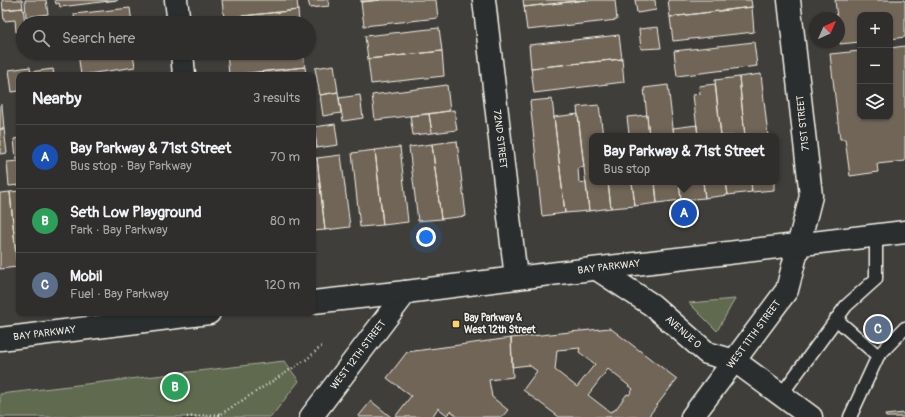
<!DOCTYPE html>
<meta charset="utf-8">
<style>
body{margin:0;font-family:Pangolin,sans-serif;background:#3b3a38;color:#f1f3f6}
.controls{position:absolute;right:12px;top:12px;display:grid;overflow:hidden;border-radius:8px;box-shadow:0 1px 3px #0004}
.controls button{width:36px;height:36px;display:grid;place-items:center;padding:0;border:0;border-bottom:1px solid #4a4a48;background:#2f2e2c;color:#f1f3f6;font:20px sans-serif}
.compass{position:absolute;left:809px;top:12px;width:36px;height:36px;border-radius:50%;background:#2f2e2c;box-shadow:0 1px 3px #0004;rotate:45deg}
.you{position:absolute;left:426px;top:237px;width:14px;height:14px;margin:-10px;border:3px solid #fff;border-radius:50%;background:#1a73e8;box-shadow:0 0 0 6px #1a73e833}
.badge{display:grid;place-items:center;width:26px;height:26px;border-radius:50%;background:#ffd166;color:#fff;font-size:13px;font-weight:700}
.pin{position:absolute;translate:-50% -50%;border:2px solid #fff;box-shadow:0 1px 4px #0006}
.popup{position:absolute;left:589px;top:133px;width:190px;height:52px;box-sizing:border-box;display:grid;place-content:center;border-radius:8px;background:#2f2e2c;filter:drop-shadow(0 1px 3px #0005);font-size:13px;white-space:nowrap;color:#a7a8a9}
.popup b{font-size:15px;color:#f1f3f6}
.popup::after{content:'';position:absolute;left:50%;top:100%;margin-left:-8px;border:8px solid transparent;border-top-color:#2f2e2c}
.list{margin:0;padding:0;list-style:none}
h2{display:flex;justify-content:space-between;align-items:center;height:52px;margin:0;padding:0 16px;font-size:17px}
h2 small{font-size:13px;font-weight:400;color:#a7a8a9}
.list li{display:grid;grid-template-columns:26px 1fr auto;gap:12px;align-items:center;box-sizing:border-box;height:64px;padding:0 16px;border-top:1px solid #4a4a48}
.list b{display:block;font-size:15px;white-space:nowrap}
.list p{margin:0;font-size:13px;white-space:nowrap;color:#a7a8a9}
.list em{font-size:13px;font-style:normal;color:#a7a8a9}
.icon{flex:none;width:22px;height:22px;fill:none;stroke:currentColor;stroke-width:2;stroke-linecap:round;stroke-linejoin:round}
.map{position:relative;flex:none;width:905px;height:417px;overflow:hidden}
.search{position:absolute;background:#2f2e2c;box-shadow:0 1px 3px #0004;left:16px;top:16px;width:300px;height:44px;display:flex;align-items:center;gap:10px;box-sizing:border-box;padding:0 14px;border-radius:22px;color:#a7a8a9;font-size:15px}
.panel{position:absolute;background:#2f2e2c;box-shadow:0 1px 3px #0004;left:16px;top:72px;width:300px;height:244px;border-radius:8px}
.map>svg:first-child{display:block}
.green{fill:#616a50;stroke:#aaae9c}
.building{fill:#706557;stroke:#f4f1e8;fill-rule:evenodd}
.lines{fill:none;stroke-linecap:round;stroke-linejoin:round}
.lane-casing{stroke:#f4f1e8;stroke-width:15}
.street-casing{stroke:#f4f1e8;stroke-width:25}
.primary-casing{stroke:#f4f1e8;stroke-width:25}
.path{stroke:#f4f1e8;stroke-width:2.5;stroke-dasharray:1 3;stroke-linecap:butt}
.lane{stroke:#2a2d2e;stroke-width:12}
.street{stroke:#2a2d2e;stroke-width:22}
.primary{stroke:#2a2d2e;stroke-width:22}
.poi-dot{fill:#ffd166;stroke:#2a2d2e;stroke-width:1.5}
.labels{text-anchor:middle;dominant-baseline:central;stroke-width:3;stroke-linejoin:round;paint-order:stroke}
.street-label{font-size:10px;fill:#f4f1e8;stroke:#2a2d2e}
.poi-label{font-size:10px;font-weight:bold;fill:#f4f1e8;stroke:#2a2d2e;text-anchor:start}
</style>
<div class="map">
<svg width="905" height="417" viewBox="0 0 905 417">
<rect width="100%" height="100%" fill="#3f3e3a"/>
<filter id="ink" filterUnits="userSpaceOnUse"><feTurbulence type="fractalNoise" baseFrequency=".025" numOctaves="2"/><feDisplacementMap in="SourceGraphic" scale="8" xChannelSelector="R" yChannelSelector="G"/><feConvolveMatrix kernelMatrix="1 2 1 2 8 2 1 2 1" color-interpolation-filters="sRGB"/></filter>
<g filter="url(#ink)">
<path class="green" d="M 735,299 L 717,331 L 689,303 Z
M 284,361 L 299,381 L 271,417 L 0,417 L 0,394 Z"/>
<path class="building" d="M 2,0 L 22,0 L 23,8 L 3,10 Z
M 25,0 L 46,0 L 48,14 L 26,17 Z
M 55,0 L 118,0 L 60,7 L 59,3 L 56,4 Z
M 222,0 L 297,0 L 298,10 L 224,18 Z
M 308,0 L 328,0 L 329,6 L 310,8 Z
M 361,0 L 380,0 L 361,2 Z
M 380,0 L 436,0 L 438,18 L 364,26 L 361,2 Z
M 523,0 L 586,0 L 524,7 Z
M 586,0 L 615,0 L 617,20 L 527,30 L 524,7 Z
M 635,0 L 655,0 L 656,10 L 637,13 Z
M 668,0 L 751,0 L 752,7 L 670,17 Z
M 835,0 L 905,0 L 905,37 L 890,39 L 890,15 L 860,15 L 860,42 L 840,44 L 839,18 L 837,18 Z
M 752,7 L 754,32 L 673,41 L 670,17 Z
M 23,8 L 25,23 L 23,23 L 23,31 L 16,32 L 15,20 L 4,21 L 3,10 Z
M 130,8 L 132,23 L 75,23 L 74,14 Z
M 298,10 L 299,23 L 224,23 L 224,18 Z
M 658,27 L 661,48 L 641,49 L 639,29 Z
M 439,28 L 442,51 L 368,59 L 365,36 Z
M 619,35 L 622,59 L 531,68 L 529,45 Z
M 754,42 L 757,66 L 677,76 L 674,51 Z
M 905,46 L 905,161 L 877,164 L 878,172 L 850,176 L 845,139 L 840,139 L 830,54 L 860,51 L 860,117 L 890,117 L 890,48 Z
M 442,51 L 444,76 L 371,84 L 368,59 Z
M 78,53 L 133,53 L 135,67 L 81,75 Z
M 227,53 L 303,53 L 305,67 L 229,75 Z
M 622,59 L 624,82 L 534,93 L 531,68 Z
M 334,65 L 338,92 L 320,95 L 315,68 Z
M 30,67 L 31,75 L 19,75 L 19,91 L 12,92 L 9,70 Z
M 305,67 L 306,75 L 234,75 Z
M 53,69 L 54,75 L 31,75 L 30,72 Z
M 761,74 L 768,136 L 745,136 L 739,77 Z
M 739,77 L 745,136 L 721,136 L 715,80 Z
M 715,84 L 721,136 L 698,136 L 693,95 L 700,94 L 699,86 Z
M 447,85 L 450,111 L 375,120 L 372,95 Z
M 668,85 L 674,136 L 649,136 L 644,88 Z
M 338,92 L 341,113 L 323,116 L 320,95 Z
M 360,95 L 363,118 L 343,121 L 339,98 Z
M 552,99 L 565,213 L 542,216 L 530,101 Z
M 0,105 L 2,105 L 4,129 L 0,129 Z
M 599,105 L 603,136 L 592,136 L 592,182 L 608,182 L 611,208 L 589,211 L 577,107 Z
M 454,110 L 457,130 L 432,133 L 429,114 Z
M 429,114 L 432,133 L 413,135 L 410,116 Z
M 578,114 L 584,167 L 578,168 L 579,183 L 586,182 L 589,211 L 565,213 L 554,117 Z
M 647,115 L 649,136 L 627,136 L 627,134 L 629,134 L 627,117 Z
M 335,124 L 338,145 L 317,148 L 314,127 Z
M 697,125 L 698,136 L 674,136 L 673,128 Z
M 313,127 L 314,127 L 317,148 L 313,148 Z
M 0,129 L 4,129 L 7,153 L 0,154 Z
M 627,134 L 627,136 L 605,136 Z
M 19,138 L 19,159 L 16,159 L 14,139 Z
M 457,141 L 466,216 L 441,219 L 432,144 Z
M 432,144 L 441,219 L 418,221 L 409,147 Z
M 400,147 L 408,222 L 383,225 L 375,150 Z
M 375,150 L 383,225 L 360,227 L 352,153 Z
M 341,155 L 350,227 L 325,230 L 317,158 Z
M 313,158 L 317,158 L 325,230 L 313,231 Z
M 19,161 L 19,185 L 9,186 L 7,162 Z
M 608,182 L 632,182 L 635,206 L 611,208 Z
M 632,182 L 655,182 L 657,203 L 635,206 Z
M 655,182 L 679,182 L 681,200 L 657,203 Z
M 679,182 L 703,182 L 705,198 L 681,200 Z
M 703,182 L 726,182 L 728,195 L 705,198 Z
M 726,182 L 751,182 L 752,192 L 728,195 Z
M 751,182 L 774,182 L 774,190 L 752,192 Z
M 19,191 L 19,267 L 17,267 L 10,192 Z
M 10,192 L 17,267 L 0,269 L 0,193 Z
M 610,328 L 677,379 L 648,417 L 559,417 L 523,390 L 537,371 L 529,365 L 512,367 L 511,338 ZM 580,348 L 579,352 L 595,364 L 577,387 L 555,370 L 557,350 ZM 608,369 L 633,389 L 629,395 L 627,394 L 615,410 L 610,412 L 588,395 Z
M 511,338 L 513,377 L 489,380 L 492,397 L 508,410 L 502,417 L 458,417 L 451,411 L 447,415 L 438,408 L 432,417 L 395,417 L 411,396 L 387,378 L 407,352 Z
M 371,401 L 391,417 L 358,417 Z
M 905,413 L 905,417 L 886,417 L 885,415 Z"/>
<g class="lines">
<g class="lane-casing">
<path id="lane" d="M 836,319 L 878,356 L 850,417
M 878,356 L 905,328
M 781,395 L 846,306 L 876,279 L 876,236"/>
</g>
<g class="street-casing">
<g id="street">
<path d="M 176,0 L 179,23"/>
<path id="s1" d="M 484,0 L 516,278"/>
<path d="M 182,53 L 184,75"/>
<path id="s2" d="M 597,269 L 652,305 L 707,353 L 735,361 L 811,417"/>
<path id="s3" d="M 311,417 L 406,292"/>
<path id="s4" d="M 692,417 L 787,290 L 811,196 L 789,0"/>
</g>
</g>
<g class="primary-casing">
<g id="primary">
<path id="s5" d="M 313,302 L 406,292 L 516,278 L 905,232"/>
<path id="s6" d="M 0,339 L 209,313"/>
</g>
</g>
<path class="path" d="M 187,417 L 221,414 L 215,417
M 219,417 L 221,414 L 307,359 L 323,345"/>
<use href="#lane" class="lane"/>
<use href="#street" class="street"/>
<use href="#primary" class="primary"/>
</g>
</g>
<rect class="poi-dot" x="452" y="320" width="8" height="8" rx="2"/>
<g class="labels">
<g class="street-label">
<text transform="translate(803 123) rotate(-96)">71ST STREET</text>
<text stroke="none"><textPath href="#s1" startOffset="140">72ND STREET</textPath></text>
<text stroke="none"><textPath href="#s5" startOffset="298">BAY PARKWAY</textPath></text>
<text stroke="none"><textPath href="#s6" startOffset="45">BAY PARKWAY</textPath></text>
<text stroke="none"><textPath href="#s2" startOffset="107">AVENUE O</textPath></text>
<text stroke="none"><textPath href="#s4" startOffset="103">WEST 11TH STREET</textPath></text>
<text stroke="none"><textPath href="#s3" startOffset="78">WEST 12TH STREET</textPath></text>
</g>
<g class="poi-label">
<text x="464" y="318">Bay Parkway &amp;<tspan x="464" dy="12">West 12th Street</tspan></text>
</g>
</g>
</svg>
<div class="controls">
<button>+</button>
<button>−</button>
<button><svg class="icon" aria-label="layers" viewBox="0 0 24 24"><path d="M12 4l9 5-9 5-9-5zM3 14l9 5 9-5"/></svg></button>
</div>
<svg class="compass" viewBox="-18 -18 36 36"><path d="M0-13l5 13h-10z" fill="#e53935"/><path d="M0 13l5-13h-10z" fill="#a7a8a9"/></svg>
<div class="you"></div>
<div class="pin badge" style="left:684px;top:213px;background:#1a4fb4">A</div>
<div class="popup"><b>Bay Parkway &amp; 71st Street</b>Bus stop</div>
<div class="pin badge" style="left:175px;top:387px;background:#2e9e5b">B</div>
<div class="pin badge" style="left:878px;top:329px;background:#5c6f8a">C</div>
<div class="search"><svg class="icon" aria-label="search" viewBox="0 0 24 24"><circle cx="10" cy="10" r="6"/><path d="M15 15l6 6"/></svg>Search here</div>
<section class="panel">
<h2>Nearby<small>3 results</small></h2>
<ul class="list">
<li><span class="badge" style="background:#1a4fb4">A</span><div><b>Bay Parkway &amp; 71st Street</b><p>Bus stop · Bay Parkway</p></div><em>70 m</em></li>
<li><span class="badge" style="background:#2e9e5b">B</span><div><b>Seth Low Playground</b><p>Park · Bay Parkway</p></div><em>80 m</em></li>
<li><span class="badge" style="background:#5c6f8a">C</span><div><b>Mobil</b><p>Fuel · Bay Parkway</p></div><em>120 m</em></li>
</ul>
</section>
</div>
